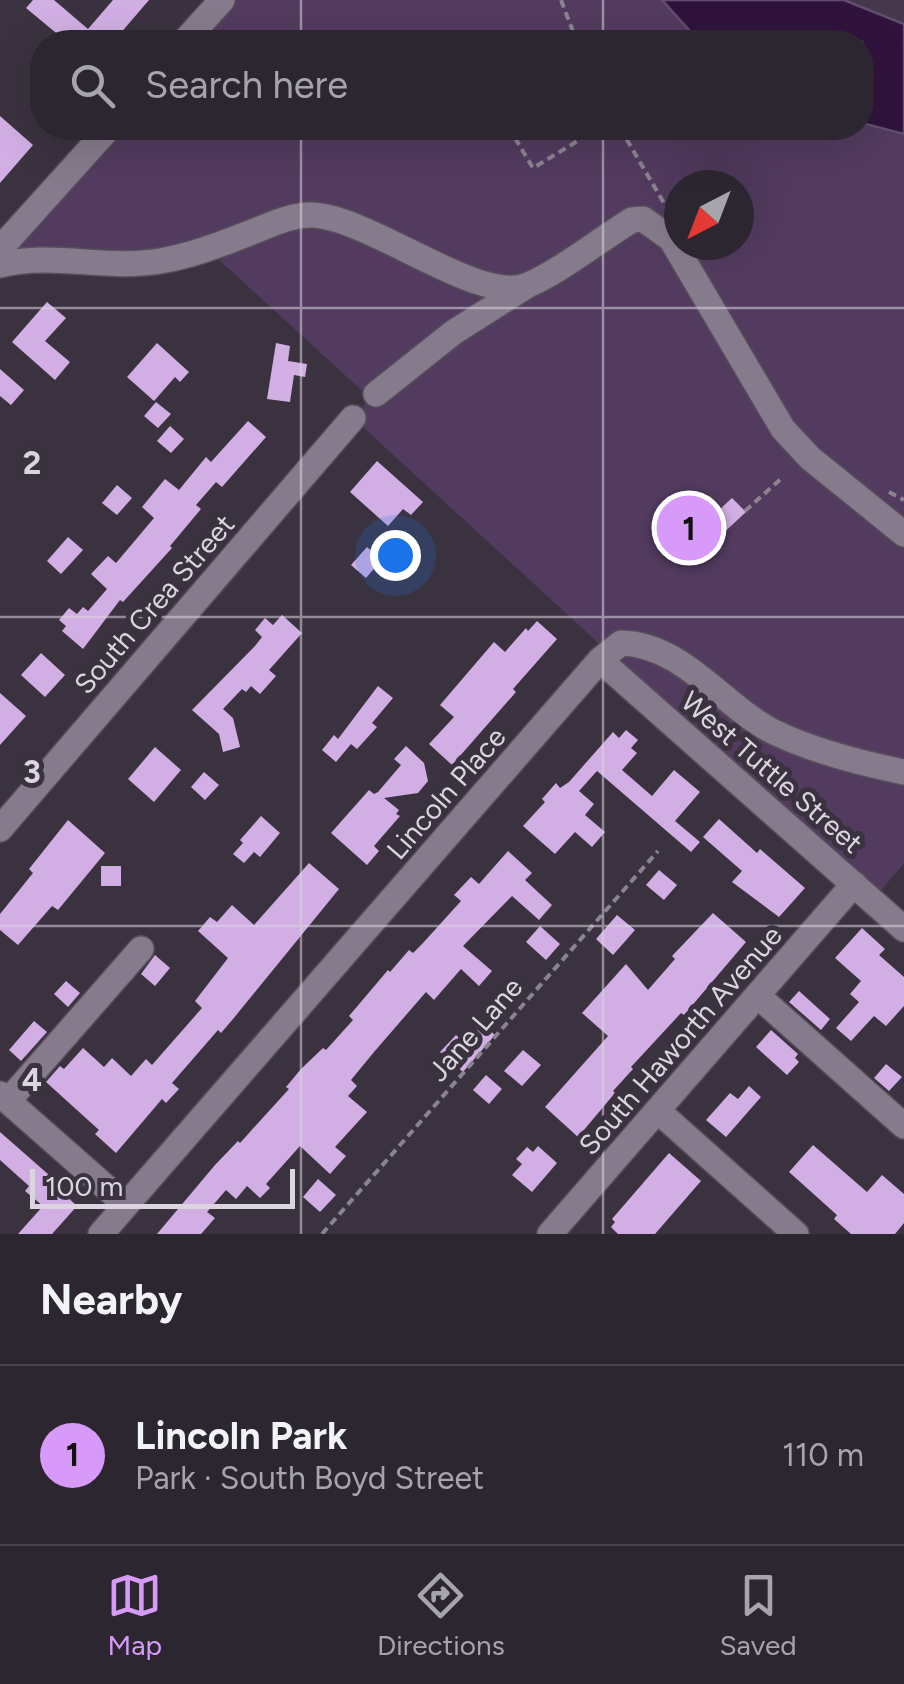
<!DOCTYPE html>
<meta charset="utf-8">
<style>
body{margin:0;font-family:Figtree,sans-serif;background:#342e38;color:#f1f3f6}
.compass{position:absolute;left:664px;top:170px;width:90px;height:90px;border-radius:50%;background:#2c2630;box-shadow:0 10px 40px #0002;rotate:222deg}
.scale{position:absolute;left:30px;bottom:25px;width:265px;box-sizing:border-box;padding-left:10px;border:5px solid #dbd5df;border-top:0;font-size:28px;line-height:35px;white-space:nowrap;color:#dbd5df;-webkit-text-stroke:8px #3b3240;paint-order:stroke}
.you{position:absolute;left:395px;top:555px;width:35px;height:35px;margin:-25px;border:8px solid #fff;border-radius:50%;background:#1a73e8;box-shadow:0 0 0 15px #1a73e833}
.badge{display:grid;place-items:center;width:65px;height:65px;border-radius:50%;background:#d89af8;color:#111;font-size:32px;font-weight:700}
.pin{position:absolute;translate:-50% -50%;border:5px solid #fff;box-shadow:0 2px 10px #0006}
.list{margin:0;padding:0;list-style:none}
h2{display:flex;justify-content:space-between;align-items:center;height:130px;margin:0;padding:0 40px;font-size:42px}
h2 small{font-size:32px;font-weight:400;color:#a6a5ab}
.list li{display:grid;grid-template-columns:65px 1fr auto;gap:30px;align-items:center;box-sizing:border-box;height:180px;padding:0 40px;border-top:2px solid #48434c}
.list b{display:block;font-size:38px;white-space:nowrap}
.list p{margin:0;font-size:32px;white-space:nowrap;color:#a6a5ab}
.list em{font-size:32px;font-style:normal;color:#a6a5ab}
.icon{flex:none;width:55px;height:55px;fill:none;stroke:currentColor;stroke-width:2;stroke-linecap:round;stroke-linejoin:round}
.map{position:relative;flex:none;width:904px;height:1234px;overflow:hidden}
.search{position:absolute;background:#2c2630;box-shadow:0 10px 40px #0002;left:30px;right:30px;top:30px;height:110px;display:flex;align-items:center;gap:25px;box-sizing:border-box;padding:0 35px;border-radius:40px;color:#a6a5ab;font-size:38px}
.sheet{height:310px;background:#2c2630}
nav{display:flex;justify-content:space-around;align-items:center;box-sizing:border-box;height:140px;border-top:2px solid #48434c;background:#2c2630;font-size:28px;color:#a6a5ab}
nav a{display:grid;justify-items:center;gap:5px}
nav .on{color:#d89af8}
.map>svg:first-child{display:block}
.built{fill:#45384c}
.green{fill:#533b5f;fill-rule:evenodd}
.water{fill:#30133d;stroke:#634d6e;stroke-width:2.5}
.building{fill:#d1afe4}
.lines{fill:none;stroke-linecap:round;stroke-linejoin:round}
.minor-casing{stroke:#564e5b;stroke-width:28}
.path{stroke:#8b8490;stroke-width:4;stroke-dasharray:8 5;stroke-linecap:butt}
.minor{stroke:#867b8c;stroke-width:25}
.grid{fill:none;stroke:#dbd5df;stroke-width:2.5;stroke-opacity:0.55}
.labels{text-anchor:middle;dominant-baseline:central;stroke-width:10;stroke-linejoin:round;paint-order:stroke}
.street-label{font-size:28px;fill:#dbd5df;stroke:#3b3240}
.grid-label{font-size:32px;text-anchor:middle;font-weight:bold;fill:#dbd5df;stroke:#3b3240;stroke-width:10;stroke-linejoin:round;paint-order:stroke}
</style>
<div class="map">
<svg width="904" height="1234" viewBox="0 0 904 1234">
<rect width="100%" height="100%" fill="#3b3240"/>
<path class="built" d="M 844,0 L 904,0 L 904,24 Z"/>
<path class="green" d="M 233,0 L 662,0 L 700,42 L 196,42 Z
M 862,123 L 904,134 L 904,863 L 878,894 L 612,660 L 593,638 L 353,418 L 370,398 L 217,258 L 129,272 L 15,274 L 0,266 L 121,128 L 862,128 ZM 679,185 L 739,185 L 739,245 L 679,245 Z"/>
<path class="water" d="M 662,0 L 844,0 L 904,24 L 904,134 L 862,123 L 862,42 L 700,42 Z"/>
<path class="building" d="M 33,0 L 54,0 L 88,29 L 113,0 L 149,0 L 113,42 L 67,42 L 26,8 Z
M 0,116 L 33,145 L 0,183 Z
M 47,302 L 66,318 L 45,341 L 70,362 L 55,380 L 12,342 Z
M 157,343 L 189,372 L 180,382 L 175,377 L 154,401 L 127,377 Z
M 276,343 L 290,346 L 288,361 L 307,364 L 305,377 L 294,375 L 290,402 L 267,399 Z
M 0,369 L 24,390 L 11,405 L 0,396 Z
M 156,402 L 171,414 L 158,428 L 144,416 Z
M 248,421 L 266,437 L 222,487 L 216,482 L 196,505 L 201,509 L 170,546 L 172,548 L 123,602 L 120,600 L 83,649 L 62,631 L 66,626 L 59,620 L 69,608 L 77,614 L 83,607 L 88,611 L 107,589 L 91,574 L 108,556 L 116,563 L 154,518 L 142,507 L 165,479 L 179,490 L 206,457 L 211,462 Z
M 170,426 L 184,439 L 171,453 L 157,441 Z
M 377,461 L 423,502 L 411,515 L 403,509 L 388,526 L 350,492 Z
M 117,485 L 132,498 L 117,515 L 102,503 Z
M 732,498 L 746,512 L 718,538 L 704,524 Z
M 68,537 L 83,550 L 61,574 L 47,561 Z
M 367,547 L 382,559 L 366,578 L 351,565 Z
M 282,615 L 302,633 L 269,670 L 276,676 L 260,694 L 251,686 L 246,692 L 242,689 L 223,709 L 233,718 L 240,747 L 223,752 L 219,734 L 192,710 L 255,646 L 262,637 L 255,630 L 265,618 L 273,625 Z
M 537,621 L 557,639 L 513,689 L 516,692 L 452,765 L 429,744 L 454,717 L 440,705 L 494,642 L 505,652 L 526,628 L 528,631 Z
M 41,653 L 65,675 L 45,697 L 21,675 Z
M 378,686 L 393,698 L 372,723 L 377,727 L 357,749 L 351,744 L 336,762 L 322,750 L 334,735 L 338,739 Z
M 0,693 L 26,716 L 0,745 Z
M 626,730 L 638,740 L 631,748 L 637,753 L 622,770 L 652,796 L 674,770 L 700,792 L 675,821 L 700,842 L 691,852 L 597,771 L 579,791 L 594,804 L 585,815 L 605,832 L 592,847 L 575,832 L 555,854 L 523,826 L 545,802 L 542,799 L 556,783 L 560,788 L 569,782 L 613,732 L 619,738 Z
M 406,746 L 424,763 L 428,781 L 418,793 L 384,798 L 399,810 L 396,814 L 400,816 L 374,846 L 379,851 L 367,865 L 331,833 L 369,790 L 374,794 L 378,792 L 401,765 L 394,759 Z
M 155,747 L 181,770 L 154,802 L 128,779 Z
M 204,772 L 219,785 L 205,800 L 191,787 Z
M 261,816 L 280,833 L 260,857 L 254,852 L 244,863 L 233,854 L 243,843 L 240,840 Z
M 719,819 L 757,853 L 760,849 L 805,888 L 779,917 L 732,882 L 742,871 L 703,837 Z
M 68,820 L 105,853 L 58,910 L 52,906 L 18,945 L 0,930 L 0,914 L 33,873 L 29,869 Z
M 508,851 L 532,873 L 525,880 L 552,905 L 539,920 L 512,896 L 463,946 L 492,971 L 479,986 L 461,969 L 434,1000 L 426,992 L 374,1052 L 351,1080 L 357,1086 L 348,1096 L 367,1112 L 335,1147 L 346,1156 L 330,1174 L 300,1146 L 266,1184 L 270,1188 L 260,1198 L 247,1186 L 236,1199 L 226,1190 L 207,1212 L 215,1218 L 201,1234 L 157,1234 L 215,1165 L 238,1141 L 240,1143 L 289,1089 L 286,1087 L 301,1069 L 323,1048 L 326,1050 L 353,1020 L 349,1016 L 388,970 L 390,972 L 409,950 L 413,953 L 423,943 L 461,901 L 454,895 L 471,877 L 479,884 Z
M 309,863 L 339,889 L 233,1019 L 221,1033 L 218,1030 L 172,1083 L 179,1089 L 166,1103 L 162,1099 L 116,1153 L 95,1134 L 99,1130 L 46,1082 L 60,1066 L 64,1069 L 83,1048 L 104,1067 L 112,1058 L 131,1076 L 146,1059 L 152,1065 L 202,1008 L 195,1001 L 228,958 L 198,931 L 210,917 L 217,922 L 232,905 L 254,925 Z
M 101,866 L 121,866 L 121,886 L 101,886 Z
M 659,870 L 677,885 L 664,900 L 646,885 Z
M 713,913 L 746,942 L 684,1015 L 681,1013 L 631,1067 L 633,1069 L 613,1091 L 615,1093 L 578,1137 L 545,1107 L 608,1036 L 582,1013 L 626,964 L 648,990 L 675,959 L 672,956 Z
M 617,915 L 635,930 L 613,955 L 596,939 Z
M 540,926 L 560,944 L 546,960 L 526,942 Z
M 862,928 L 885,949 L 879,955 L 904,977 L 904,1006 L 886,1026 L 874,1016 L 851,1041 L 836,1028 L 859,1002 L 850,994 L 861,981 L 835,958 Z
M 155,955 L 170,968 L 155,986 L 141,974 Z
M 66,981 L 80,993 L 68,1007 L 54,994 Z
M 799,991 L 830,1019 L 821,1030 L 789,1002 Z
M 34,1021 L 47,1032 L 21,1061 L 9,1050 Z
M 482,1024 L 495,1035 L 463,1072 L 440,1052 L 456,1035 L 465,1043 Z
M 771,1030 L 798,1054 L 795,1058 L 799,1062 L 787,1075 L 756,1047 Z
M 523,1050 L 541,1065 L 522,1086 L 504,1071 Z
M 886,1064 L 902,1077 L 889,1091 L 874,1078 Z
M 486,1075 L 502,1089 L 489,1104 L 473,1090 Z
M 749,1086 L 761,1097 L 726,1137 L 706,1120 L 730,1093 L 738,1099 Z
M 0,1132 L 65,1189 L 62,1192 L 77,1206 L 52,1234 L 18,1234 L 43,1206 L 25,1191 L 29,1186 L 0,1160 Z
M 813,1145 L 867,1192 L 882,1175 L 904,1194 L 904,1223 L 895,1234 L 851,1234 L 834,1219 L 837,1215 L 789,1172 Z
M 538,1146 L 557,1163 L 532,1192 L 512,1175 L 522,1164 L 516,1159 L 527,1147 L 533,1152 Z
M 669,1153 L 701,1181 L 655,1234 L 618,1234 L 611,1227 L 615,1222 L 612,1219 Z
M 318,1179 L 336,1195 L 320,1212 L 303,1197 Z"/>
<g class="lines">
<g class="minor-casing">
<path id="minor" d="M 184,42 L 222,0
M 0,249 L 109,128
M 0,265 C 52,252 107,270 160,261 C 190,256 219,245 247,234 C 268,226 291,214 313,215 C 372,218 480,306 528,285 C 559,272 601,239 632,220 L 643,219 L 671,239 L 783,429 L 810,458 L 904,534
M 376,394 L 454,332 L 525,287
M 600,660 L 904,929
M 0,829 L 353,418
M 758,996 L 904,1126
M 0,1094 L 126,1205
M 8,1101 L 141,949
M 658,1111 L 796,1234
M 101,1234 L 600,660 L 621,643 C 682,644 722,705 772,731 C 812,751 860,763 904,772
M 550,1234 L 854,884"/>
</g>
<path class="path" d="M 561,0 L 577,42
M 620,128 L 668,210
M 515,138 L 533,168 L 599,128
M 889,492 L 904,500
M 745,511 L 783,477
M 322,1234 L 658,851"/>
<use href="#minor" class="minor"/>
</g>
<path class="grid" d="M 301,0 L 301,42M 603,0 L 603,42M 301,128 L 301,1234M 603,128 L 603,1234M 0,308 L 904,308M 0,617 L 904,617M 0,926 L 904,926"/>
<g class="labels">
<g class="street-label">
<text transform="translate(154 604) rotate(-49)">South Crea Street</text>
<text transform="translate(772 772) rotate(41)">West Tuttle Street</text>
<text transform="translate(446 793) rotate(-49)">Lincoln Place</text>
<text transform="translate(475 1029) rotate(-49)">Jane Lane</text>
<text transform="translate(680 1040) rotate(-49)">South Haworth Avenue</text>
</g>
</g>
<g class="grid-label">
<text x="32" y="474">2</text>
<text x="32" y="783">3</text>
<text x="32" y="1091">4</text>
</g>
</svg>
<svg class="compass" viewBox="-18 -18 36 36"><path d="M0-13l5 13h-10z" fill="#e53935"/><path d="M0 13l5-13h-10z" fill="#a6a5ab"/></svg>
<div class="scale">100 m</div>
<div class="you"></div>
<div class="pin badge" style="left:689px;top:528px">1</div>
<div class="search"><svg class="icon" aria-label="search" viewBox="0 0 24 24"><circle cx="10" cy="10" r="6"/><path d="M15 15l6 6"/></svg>Search here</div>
</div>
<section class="sheet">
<h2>Nearby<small></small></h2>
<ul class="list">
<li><span class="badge">1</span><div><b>Lincoln Park</b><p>Park · South Boyd Street</p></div><em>110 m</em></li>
</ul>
</section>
<nav>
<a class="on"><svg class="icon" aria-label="map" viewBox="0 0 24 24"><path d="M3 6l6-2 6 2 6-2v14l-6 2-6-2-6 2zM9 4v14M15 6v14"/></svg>Map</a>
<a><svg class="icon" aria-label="directions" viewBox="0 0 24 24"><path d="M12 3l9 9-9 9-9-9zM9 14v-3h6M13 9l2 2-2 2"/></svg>Directions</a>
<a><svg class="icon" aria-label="saved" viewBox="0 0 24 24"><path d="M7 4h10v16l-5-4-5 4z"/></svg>Saved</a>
</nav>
